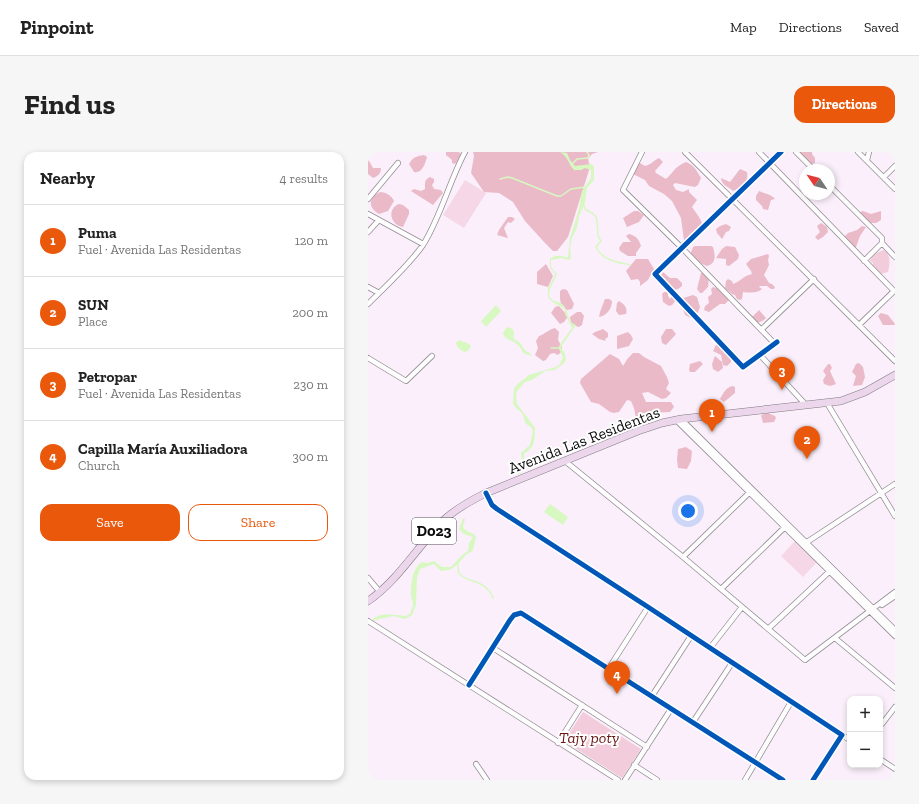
<!DOCTYPE html>
<meta charset="utf-8">
<style>
body{margin:0;font-family:"Zilla Slab",serif;background:#f6f6f6;color:#222}
.controls{position:absolute;right:12px;bottom:12px;display:grid;overflow:hidden;border-radius:8px;box-shadow:0 2px 6px #0003}
.controls button{width:36px;height:36px;display:grid;place-items:center;padding:0;border:0;border-bottom:1px solid #e0e0e0;background:#fff;color:#222;font:20px sans-serif}
.compass{position:absolute;left:431px;top:12px;width:36px;height:36px;border-radius:50%;background:#fff;box-shadow:0 2px 6px #0003;rotate:305deg}
.you{position:absolute;left:320px;top:359px;width:14px;height:14px;margin:-10px;border:3px solid #fff;border-radius:50%;background:#1a73e8;box-shadow:0 0 0 6px #1a73e833}
.badge{display:grid;place-items:center;width:26px;height:26px;border-radius:50%;background:#ea580c;color:#fff;font-size:13px;font-weight:700}
.pin{position:absolute;translate:-50% -33px;filter:drop-shadow(0 1px 2px #0008)}
.pin::after{content:'';position:absolute;top:21px;width:14px;height:12px;background:inherit;clip-path:polygon(0 0,100% 0,50% 100%)}
.list{margin:0;padding:0;list-style:none}
h2{display:flex;justify-content:space-between;align-items:center;height:52px;margin:0;padding:0 16px;font-size:17px}
h2 small{font-size:13px;font-weight:400;color:#767676}
.list li{display:grid;grid-template-columns:26px 1fr auto;gap:12px;align-items:center;box-sizing:border-box;height:72px;padding:0 16px;border-top:1px solid #e0e0e0}
.list b{display:block;font-size:15px;white-space:nowrap}
.list p{margin:0;font-size:13px;white-space:nowrap;color:#767676}
.list em{font-size:13px;font-style:normal;color:#767676}
.actions{display:flex;gap:8px;padding:12px 16px}
.actions a{flex:1;padding:9px 0;border:1px solid #ea580c;border-radius:12px;text-align:center;font-size:14px;color:#ea580c}
.actions .main{background:#ea580c;color:#fff}
.map{position:relative;flex:none;width:527px;height:628px;overflow:hidden;border-radius:12px}
header{display:flex;align-items:center;gap:24px;box-sizing:border-box;height:56px;padding:0 20px;background:#fff;border-bottom:1px solid #e0e0e0}
header strong{font-size:19px}
nav{display:flex;gap:22px;margin-inline-start:auto;font-size:14px}
.intro{display:flex;align-items:center;justify-content:space-between;box-sizing:border-box;height:96px;padding:0 24px}
h1{margin:0;font-size:28px}
.button{padding:10px 18px;border-radius:12px;background:#ea580c;color:#fff;font-size:14px;font-weight:700}
main{display:flex;gap:24px;padding:0 24px}
aside{flex:1;background:#fff;border-radius:12px;box-shadow:0 2px 6px #0003}
.map>svg:first-child{display:block}
.green{fill:#f3ccdb}
.forest{fill:#ebbac8}
.pitch{fill:#f6d7e7}
.water{fill:#d8f8c1}
.lines{fill:none;stroke-linecap:round;stroke-linejoin:round}
.stream{stroke:#d8f8c1;stroke-width:1.5}
.street-casing{stroke:#938e93;stroke-width:6}
.primary-casing{stroke:#807b80;stroke-width:8}
.street{stroke:#fefdfe;stroke-width:4.5}
.primary{stroke:#ecd6ec;stroke-width:7}
.cycleway-casing{stroke:#fff;stroke-width:8}
.cycleway{stroke:#0057b8;stroke-width:5}
.labels{text-anchor:middle;dominant-baseline:central;stroke-width:4;stroke-linejoin:round;paint-order:stroke}
.shield{fill:#fff;stroke:#545454;stroke-width:1}
.shield-label{font-size:15px;font-weight:bold;fill:#0b0b0b}
.street-label{font-size:16px;fill:#0b0b0b;stroke:#fff}
.park-label{font-size:16px;font-style:italic;fill:#691816;stroke:#fff}
</style>
<header>
<strong>Pinpoint</strong>
<nav><a>Map</a><a>Directions</a><a>Saved</a></nav>
</header>
<div class="intro"><h1>Find us</h1><a class="button">Directions</a></div>
<main>
<aside>
<h2>Nearby<small>4 results</small></h2>
<ul class="list">
<li><span class="badge">1</span><div><b>Puma</b><p>Fuel · Avenida Las Residentas</p></div><em>120 m</em></li>
<li><span class="badge">2</span><div><b>SUN</b><p>Place</p></div><em>200 m</em></li>
<li><span class="badge">3</span><div><b>Petropar</b><p>Fuel · Avenida Las Residentas</p></div><em>230 m</em></li>
<li><span class="badge">4</span><div><b>Capilla María Auxiliadora</b><p>Church</p></div><em>300 m</em></li>
</ul>
<div class="actions"><a class="main">Save</a><a>Share</a></div>
</aside>
<div class="map">
<svg width="527" height="628" viewBox="0 0 527 628">
<rect width="100%" height="100%" fill="#faeffa"/>
<path class="green" d="M 516,98 C 523,102 522,113 520,120 L 512,122 L 512,120 L 509,120 L 505,113 L 505,111 L 502,109 C 505,102 510,100 516,98 Z
M 215,560 L 273,597 L 254,626 L 196,589 Z"/>
<path class="forest" d="M 78,0 L 91,0 L 93,2 L 92,6 L 87,12 L 84,11 L 84,8 L 78,3 Z
M 105,0 L 230,0 L 224,2 L 220,7 L 222,15 L 200,85 L 189,99 L 185,99 L 177,91 L 157,69 L 145,50 L 131,41 L 116,40 L 103,21 L 106,4 Z
M 430,0 L 444,0 L 444,2 L 447,6 L 447,11 L 444,12 L 435,10 Z
M 56,3 L 59,5 C 57,12 54,22 46,20 L 41,12 C 45,5 49,4 56,3 Z
M 291,6 L 295,10 L 287,19 L 288,21 L 298,27 C 308,18 305,16 318,10 C 326,13 329,19 333,26 L 330,33 L 327,35 L 307,31 L 305,33 L 308,38 L 315,40 L 321,37 L 321,40 L 329,48 L 324,55 L 331,65 L 334,71 C 332,76 321,86 316,89 L 313,66 L 304,49 L 296,42 L 281,34 L 277,28 L 263,21 L 270,10 L 277,14 C 284,12 285,9 291,6 Z
M 0,7 L 5,16 L 13,16 C 13,22 10,24 5,26 L 0,22 Z
M 372,17 L 379,20 C 381,31 373,35 365,39 C 360,34 354,34 353,26 L 362,30 Z
M 62,25 L 66,27 L 66,30 L 64,33 L 66,37 L 73,38 L 75,41 L 65,53 L 43,39 L 46,37 L 53,39 L 57,37 C 57,31 56,28 62,25 Z
M 391,39 C 397,42 403,42 407,47 L 403,48 L 400,58 L 395,57 L 394,54 L 388,48 L 388,44 Z
M 12,40 C 18,40 24,44 26,49 L 20,59 L 11,62 C 0,56 0,46 12,40 Z
M 31,52 L 35,53 L 41,58 L 41,62 L 35,75 C 23,74 18,57 31,52 Z
M 266,59 L 270,59 L 276,63 L 271,70 L 259,75 L 255,66 Z
M 495,59 L 503,62 L 513,59 L 513,68 L 508,71 L 501,71 L 497,73 C 494,69 490,65 492,60 Z
M 140,65 L 144,65 L 147,67 L 143,71 L 140,70 L 136,76 L 140,86 L 129,83 L 131,78 Z
M 453,71 L 459,75 L 460,80 L 455,85 L 450,88 L 447,85 L 452,80 L 449,74 Z
M 358,72 L 363,75 L 361,79 L 358,80 L 354,87 L 349,81 L 348,77 L 352,74 Z
M 494,74 L 498,75 L 492,84 L 488,95 L 484,96 L 481,89 L 476,85 L 480,81 L 489,78 Z
M 261,82 C 269,84 271,88 273,94 L 268,101 L 268,104 L 260,104 L 252,99 L 251,96 L 255,90 L 263,90 L 258,84 Z
M 327,94 L 343,94 L 345,95 C 347,103 349,111 339,114 L 334,112 L 322,103 L 325,95 Z
M 358,94 L 367,95 L 371,103 L 370,107 L 361,114 L 358,113 L 358,107 L 348,106 L 354,97 Z
M 400,102 L 401,104 L 400,108 L 401,113 L 396,123 L 401,131 L 404,132 L 407,135 L 406,137 L 403,137 L 399,134 L 392,134 L 391,135 L 394,137 C 390,141 381,141 375,140 L 374,147 L 372,148 L 369,147 L 367,143 L 364,142 L 357,136 L 358,129 L 360,127 L 364,129 L 365,132 C 373,129 375,124 384,122 L 383,119 L 378,112 L 383,107 Z
M 268,107 L 280,107 L 286,117 L 280,128 L 272,134 L 272,130 L 270,127 L 263,128 L 258,119 Z
M 178,112 L 185,124 L 180,135 L 169,132 L 169,120 Z
M 295,120 L 302,126 L 309,126 L 314,131 L 314,134 L 310,137 L 305,138 L 292,125 Z
M 333,121 L 336,121 L 341,126 L 340,135 L 334,141 L 332,141 L 329,137 Z
M 345,135 L 359,139 L 361,148 L 357,152 L 352,152 L 341,160 L 336,158 L 337,154 L 341,151 L 340,145 L 344,142 L 343,137 Z
M 195,137 L 199,138 L 206,152 L 204,157 L 199,158 C 191,153 192,147 192,139 Z
M 296,140 L 300,140 L 300,144 L 302,147 L 304,144 L 308,144 L 309,147 L 304,153 L 301,154 L 295,150 L 294,142 Z
M 325,143 L 329,145 L 332,155 L 329,163 L 323,166 L 317,163 L 312,147 Z
M 237,147 L 241,147 L 244,149 C 244,156 239,164 231,165 L 232,160 Z
M 251,149 C 256,152 260,156 258,162 L 251,163 L 248,159 L 249,151 Z
M 191,154 L 199,163 L 199,166 L 196,170 L 192,172 L 183,161 L 187,155 Z
M 391,158 L 398,166 C 393,171 391,171 384,169 L 384,165 Z
M 209,160 L 213,160 L 216,164 L 214,173 L 211,175 C 204,173 203,172 202,165 Z
M 513,161 L 520,163 L 527,172 L 526,173 L 515,173 L 510,164 Z
M 187,176 L 191,180 L 190,188 L 194,195 L 194,199 L 190,203 L 186,201 L 182,202 L 178,208 L 175,209 L 167,203 L 170,196 L 168,189 L 171,184 C 177,182 180,178 187,176 Z
M 235,177 L 240,181 L 240,185 L 237,187 L 238,189 L 231,187 L 224,182 L 227,180 Z
M 298,177 L 304,177 L 308,182 L 298,193 L 294,191 L 293,185 Z
M 260,180 L 263,183 L 265,187 L 261,194 L 249,197 L 249,184 Z
M 349,191 L 364,202 L 363,210 L 359,214 L 355,213 L 353,203 L 345,199 Z
M 265,201 L 271,201 L 276,205 L 293,214 L 299,225 L 301,231 L 298,237 L 303,241 L 298,246 L 294,247 L 280,240 L 274,241 L 278,250 L 303,250 L 306,255 L 302,260 L 281,261 L 276,266 L 268,266 L 266,256 L 263,249 L 259,248 L 251,260 L 246,261 L 242,260 L 231,252 L 223,250 L 212,231 L 213,227 L 242,202 L 251,207 L 255,214 L 260,206 Z
M 347,204 L 354,210 L 355,216 L 350,220 L 345,217 L 344,212 Z
M 332,209 L 335,212 L 327,220 L 322,220 L 321,218 L 322,212 Z
M 491,211 L 495,215 L 497,225 L 494,233 L 485,234 L 488,224 L 484,220 L 488,212 Z
M 406,212 C 414,212 420,220 421,227 L 418,230 L 404,216 Z
M 460,212 L 462,212 L 464,216 L 462,219 L 468,232 L 462,234 L 456,232 L 455,228 L 458,223 L 455,219 Z
M 364,234 L 367,235 L 367,241 L 356,250 L 352,247 C 355,242 357,236 364,234 Z
M 400,261 L 407,264 L 408,266 L 406,270 L 395,271 L 393,263 Z
M 318,295 L 324,299 L 323,309 L 319,317 L 310,316 L 309,307 L 310,297 Z"/>
<path class="pitch" d="M 97,28 L 118,41 L 96,76 L 75,63 Z
M 427,389 L 449,410 L 435,425 L 413,404 Z"/>
<path class="water" d="M 192,0 L 199,1 L 202,8 L 207,14 L 224,12 L 226,15 L 226,28 L 219,36 L 217,51 L 211,64 L 209,76 L 204,86 L 202,96 L 203,106 L 201,108 L 193,106 L 183,108 L 183,115 L 189,122 L 182,137 L 181,144 C 184,150 189,149 194,152 C 202,158 198,170 208,173 L 193,195 L 197,202 L 198,208 L 196,211 L 187,218 L 177,219 L 164,228 L 157,230 L 149,239 L 148,244 L 149,252 L 167,276 C 167,282 167,293 162,297 C 161,299 158,300 156,301 L 156,309 L 152,316 L 153,321 L 149,323 L 150,315 L 154,308 L 153,301 L 162,293 L 165,279 L 163,275 L 158,272 L 154,261 L 148,256 L 145,252 L 146,236 L 151,231 L 161,223 L 188,215 L 192,212 L 195,205 L 191,197 L 191,194 L 204,176 L 197,162 L 197,158 C 192,152 185,153 180,145 L 180,136 L 187,123 L 186,120 L 182,116 L 182,107 C 186,103 194,103 199,106 L 200,105 L 202,86 L 211,57 L 214,39 L 223,26 L 223,18 L 217,16 L 213,18 L 206,18 C 201,12 199,4 192,0 Z
M 128,153 L 133,159 L 118,175 L 113,169 Z
M 138,176 C 144,174 148,180 145,185 L 147,188 L 145,190 L 148,188 C 155,191 155,200 162,201 L 164,204 L 157,202 C 154,200 153,196 151,194 C 146,188 137,189 135,181 Z
M 91,188 L 101,192 L 103,194 L 100,199 L 96,200 L 90,196 L 88,191 Z
M 182,352 L 200,365 L 195,373 L 176,360 Z
M 95,366 L 97,367 L 95,375 C 98,381 105,379 108,385 C 107,389 106,394 105,398 C 103,401 99,401 97,404 C 88,413 87,418 73,419 L 66,412 L 52,417 L 49,426 L 48,453 L 44,463 L 37,467 L 26,464 L 11,467 L 5,469 L 4,468 C 12,460 26,463 37,464 L 42,462 C 43,458 45,456 45,452 C 45,448 42,444 43,439 C 43,430 45,415 54,410 L 59,411 L 66,409 L 74,415 L 83,415 C 89,409 93,403 100,399 L 101,391 L 105,385 L 96,382 L 91,377 Z"/>
<g class="lines">
<path class="stream" d="M 203,13 L 209,7 L 220,6 L 221,3 L 219,0
M 132,27 L 140,25 L 144,26 L 189,44 L 193,44 L 203,37 L 217,35
M 215,52 L 218,58 L 224,61 L 228,65 L 229,69 L 230,84 L 233,89 L 228,95 C 232,104 241,108 249,110 C 254,112 257,111 262,113
M 183,196 L 191,196
M 90,411 C 90,414 90,418 91,421 C 96,431 118,426 125,446"/>
<g class="street-casing">
<path id="street" d="M 274,0 L 255,38 L 314,96 L 407,192
M 317,0 L 527,209
M 391,0 L 526,139 L 491,173
M 428,0 L 446,18
M 490,0 L 527,37
M 499,8 L 501,0
M 516,25 L 527,14
M 461,33 L 514,86 L 514,91 L 527,105
M 0,47 L 30,11
M 0,62 L 11,68 L 0,80
M 11,68 L 55,92
M 496,109 L 514,91
M 0,135 L 11,141
M 0,152 C 17,135 42,112 55,93 C 73,64 81,30 97,0
M 394,177 L 446,127
M 409,190 L 375,215 L 287,122 L 413,0
M 392,203 L 438,253
M 0,206 L 38,229 L 64,204
M 459,251 L 527,364
M 313,267 L 527,478
M 308,268 L 527,484
M 197,309 L 315,405 L 437,508 L 527,440
M 118,341 L 124,353 L 129,357 L 280,455 L 474,583 L 445,628
M 436,392 L 527,332
M 315,405 L 383,339
M 0,426 L 12,440
M 353,437 L 418,374
M 514,453 L 527,444
M 0,469 L 250,628
M 400,477 L 463,418
M 467,486 L 527,536
M 125,496 L 279,595
M 342,496 L 374,455
M 241,516 L 280,455
M 101,533 L 142,468 L 146,463 L 153,461 L 415,628
M 284,544 L 323,484
M 325,570 L 364,511
M 514,572 L 527,555
M 474,583 L 482,588
M 190,591 L 214,553
M 512,607 L 527,617
M 108,612 L 119,628
M 266,613 L 289,628
M 257,628 L 303,557
M 377,628 L 423,550"/>
</g>
<g class="primary-casing">
<path id="primary" d="M 0,449 C 31,428 50,393 77,367 C 89,356 104,348 118,341 L 270,279 L 294,271 L 313,267 L 473,249 L 497,240 L 527,223"/>
</g>
<use href="#street" class="street"/>
<use href="#primary" class="primary"/>
<g class="cycleway-casing">
<path id="cycleway" d="M 409,190 L 375,215 L 287,122 L 413,0
M 118,341 L 124,353 L 129,357 L 280,455 L 474,583 L 445,628
M 101,533 L 142,468 L 146,463 L 153,461 L 415,628"/>
</g>
<use href="#cycleway" class="cycleway"/>
</g>
<g class="labels">
<rect class="shield" x="44" y="366" width="44" height="26" rx="3"/>
<g class="shield-label">
<text x="66" y="379">D023</text>
</g>
<g class="street-label">
<text transform="translate(216 288) rotate(-21)">Avenida Las Residentas</text>
</g>
<g class="park-label">
<text x="221" y="585">Tajy poty</text>
</g>
</g>
</svg>
<div class="controls">
<button>+</button>
<button>−</button>
</div>
<svg class="compass" viewBox="-18 -18 36 36"><path d="M0-13l5 13h-10z" fill="#e53935"/><path d="M0 13l5-13h-10z" fill="#767676"/></svg>
<div class="you"></div>
<div class="pin badge" style="left:344px;top:280px">1</div>
<div class="pin badge" style="left:439px;top:307px">2</div>
<div class="pin badge" style="left:414px;top:238px">3</div>
<div class="pin badge" style="left:249px;top:542px">4</div>
</div>
</main>
